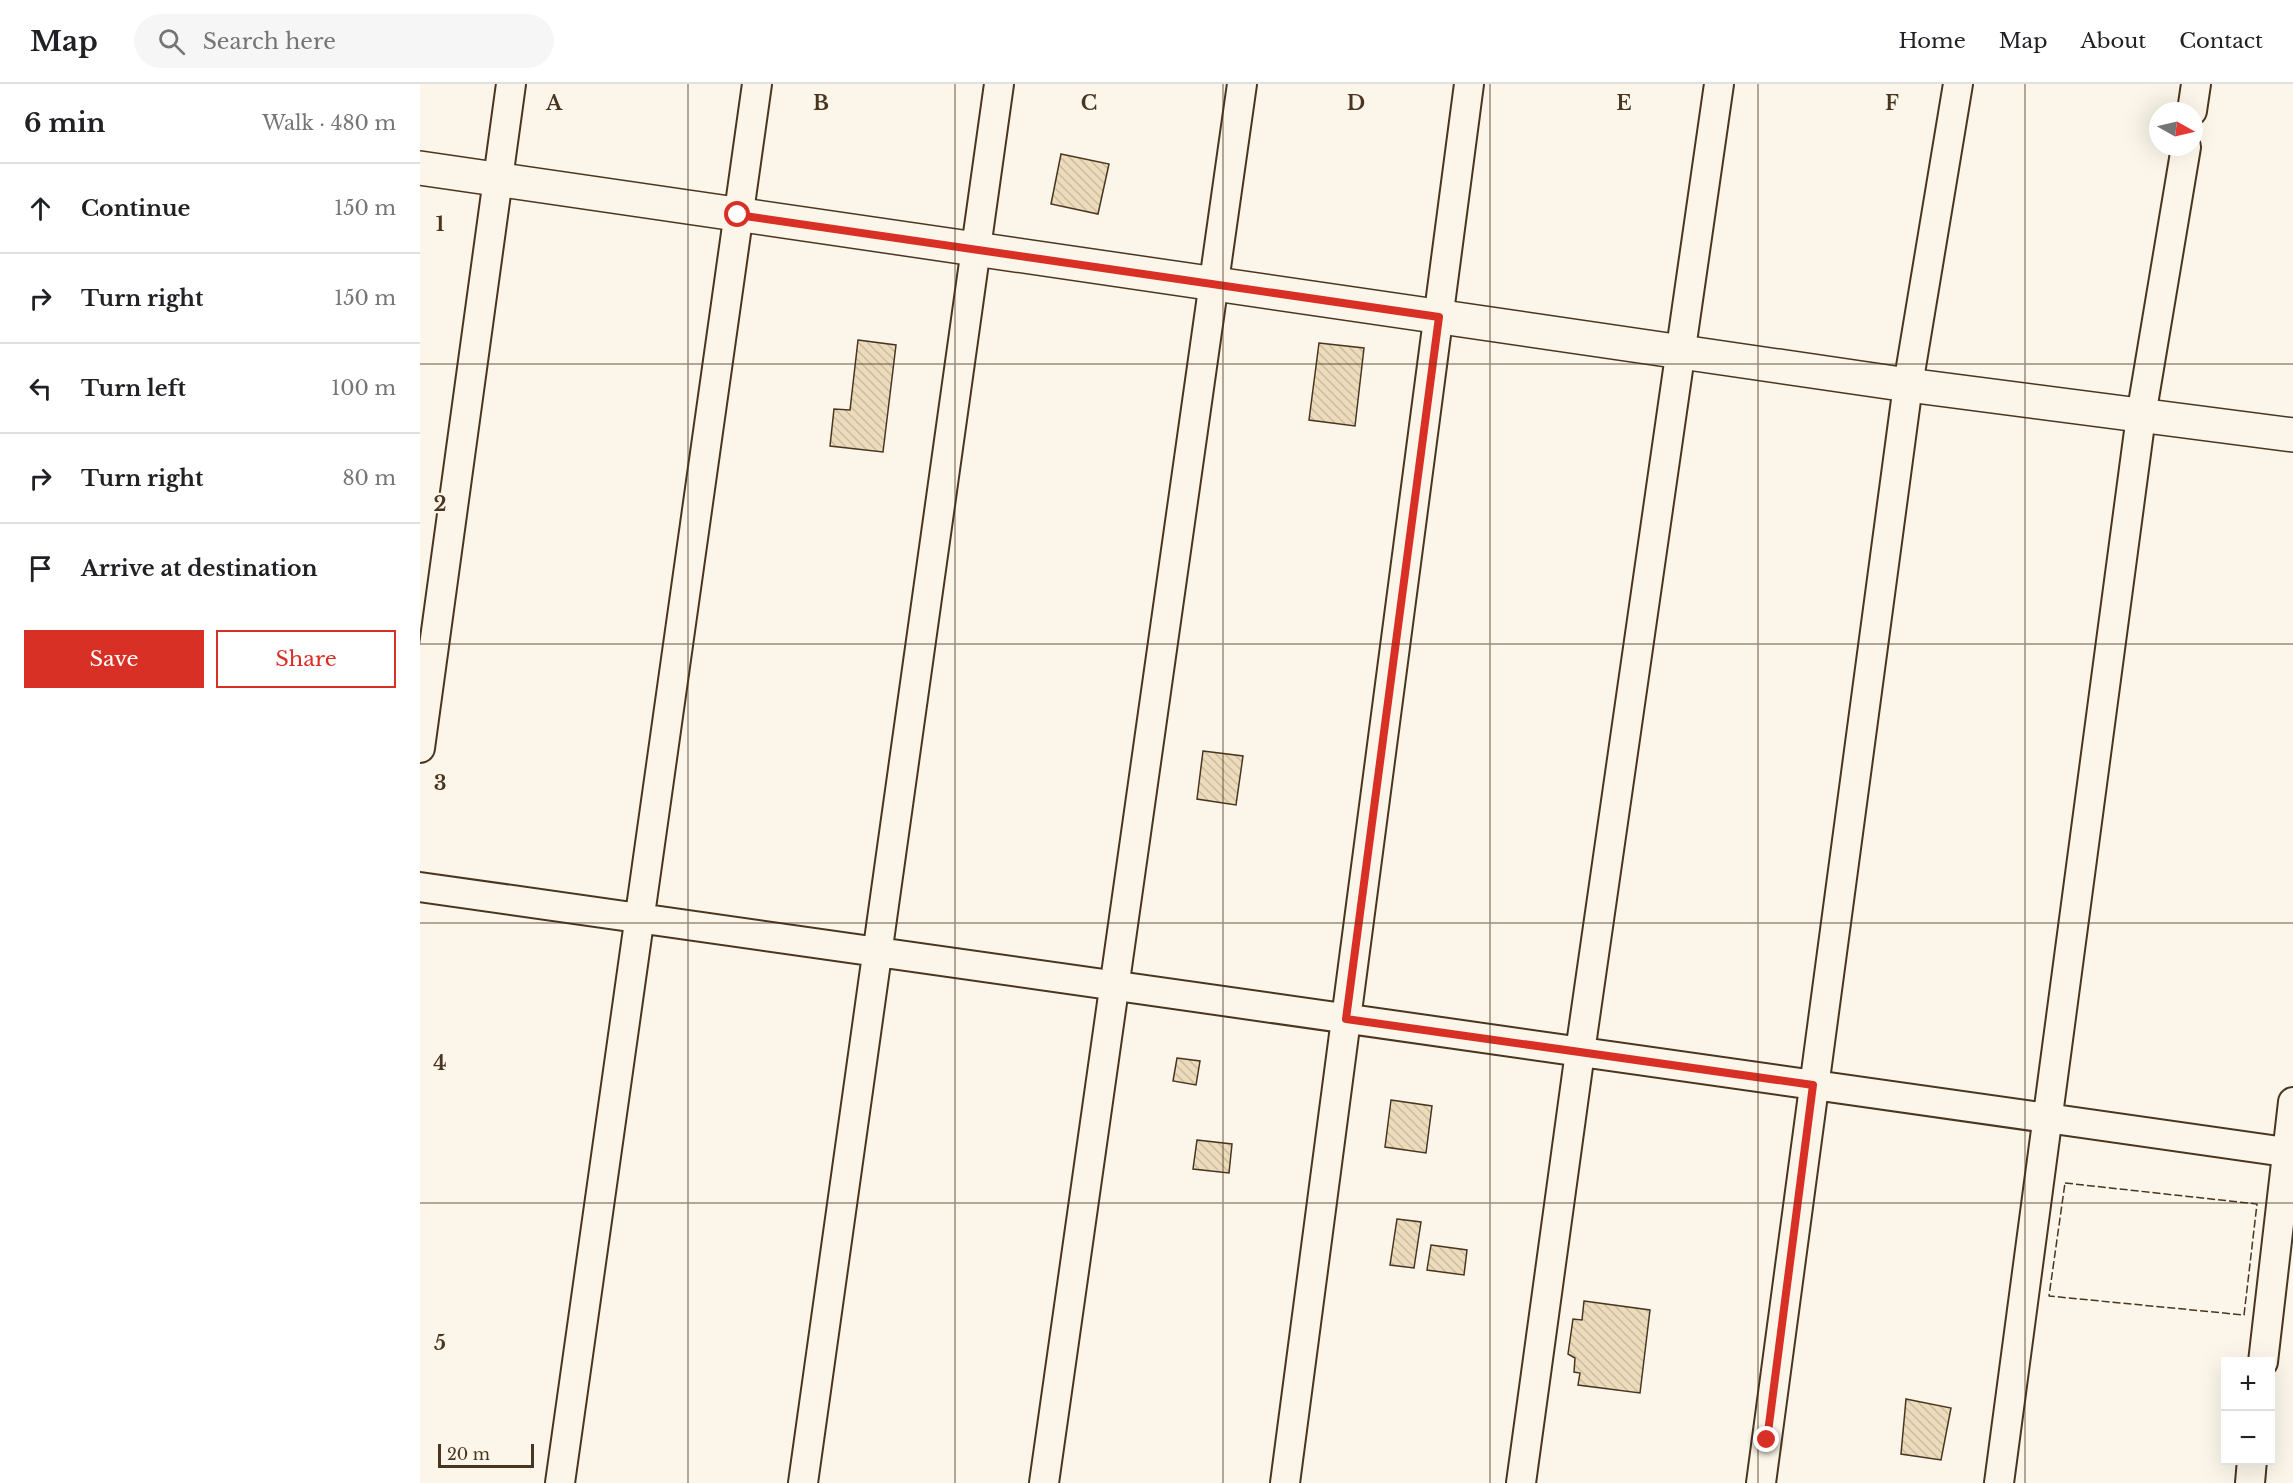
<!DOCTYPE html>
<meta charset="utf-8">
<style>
body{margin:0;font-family:"Libre Baskerville",serif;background:#f6f6f6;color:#202124}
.controls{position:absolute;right:18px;bottom:18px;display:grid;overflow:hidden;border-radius:0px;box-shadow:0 6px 24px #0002}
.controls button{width:54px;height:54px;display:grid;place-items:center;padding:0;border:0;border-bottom:2px solid #e0e0e0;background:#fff;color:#202124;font:30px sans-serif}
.compass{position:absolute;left:1729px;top:18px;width:54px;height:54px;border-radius:50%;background:#fff;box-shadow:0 6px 24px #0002;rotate:98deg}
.scale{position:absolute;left:18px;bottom:15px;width:96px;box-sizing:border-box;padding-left:6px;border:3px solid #4a3520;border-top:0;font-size:16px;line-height:21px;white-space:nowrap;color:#4a3520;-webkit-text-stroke:4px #fbf6e9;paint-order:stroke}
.stop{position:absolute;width:18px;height:18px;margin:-14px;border:4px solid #d93025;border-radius:50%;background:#fff}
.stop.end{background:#d93025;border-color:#fff;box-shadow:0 2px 6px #0008}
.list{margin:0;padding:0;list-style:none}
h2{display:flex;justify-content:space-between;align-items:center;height:78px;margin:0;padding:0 24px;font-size:26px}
h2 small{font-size:20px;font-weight:400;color:#757577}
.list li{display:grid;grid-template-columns:39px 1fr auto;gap:18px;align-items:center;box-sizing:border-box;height:90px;padding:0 24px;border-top:2px solid #e0e0e0}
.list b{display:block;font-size:22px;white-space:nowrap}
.list em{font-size:20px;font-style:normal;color:#757577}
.actions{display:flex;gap:12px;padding:18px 24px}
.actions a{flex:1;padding:14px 0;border:2px solid #d93025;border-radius:0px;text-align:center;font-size:21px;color:#d93025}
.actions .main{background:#d93025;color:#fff}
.icon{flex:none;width:33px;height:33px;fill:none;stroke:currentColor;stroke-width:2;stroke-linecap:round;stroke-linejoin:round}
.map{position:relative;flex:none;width:1873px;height:1399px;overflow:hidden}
header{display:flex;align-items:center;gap:36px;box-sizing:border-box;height:84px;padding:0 30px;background:#fff;border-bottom:2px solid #e0e0e0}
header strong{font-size:28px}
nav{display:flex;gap:33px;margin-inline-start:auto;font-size:21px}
.search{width:420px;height:54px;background:#f6f6f6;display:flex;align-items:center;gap:15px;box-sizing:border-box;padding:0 21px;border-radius:33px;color:#757577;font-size:22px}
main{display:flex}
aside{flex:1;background:#fff}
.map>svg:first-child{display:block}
.building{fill:url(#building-back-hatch);stroke:#4a3520;stroke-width:1.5}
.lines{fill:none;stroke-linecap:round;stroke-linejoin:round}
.street-casing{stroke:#4a3520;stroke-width:32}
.secondary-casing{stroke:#4a3520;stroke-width:36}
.street{stroke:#fbf6e9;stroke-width:28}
.secondary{stroke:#fbf6e9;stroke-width:33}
.fence{stroke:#4a3520;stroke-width:1.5;stroke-dasharray:8 3;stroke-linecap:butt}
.route{stroke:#d93025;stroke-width:8}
.grid{fill:none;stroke:#4a3520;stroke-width:1.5;stroke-opacity:0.55}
.grid-label{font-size:20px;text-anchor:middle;font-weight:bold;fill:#4a3520;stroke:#fbf6e9;stroke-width:4.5;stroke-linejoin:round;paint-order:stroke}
</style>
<header>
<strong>Map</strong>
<div class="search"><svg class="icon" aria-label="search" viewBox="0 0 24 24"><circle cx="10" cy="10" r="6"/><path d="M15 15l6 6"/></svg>Search here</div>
<nav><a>Home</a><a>Map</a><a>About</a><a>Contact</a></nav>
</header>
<main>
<aside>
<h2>6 min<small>Walk · 480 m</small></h2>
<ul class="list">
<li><svg class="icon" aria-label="ahead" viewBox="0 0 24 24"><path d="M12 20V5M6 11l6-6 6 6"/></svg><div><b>Continue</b></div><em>150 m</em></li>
<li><svg class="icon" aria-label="right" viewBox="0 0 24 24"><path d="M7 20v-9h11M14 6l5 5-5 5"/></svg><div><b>Turn right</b></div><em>150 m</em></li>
<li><svg class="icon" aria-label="left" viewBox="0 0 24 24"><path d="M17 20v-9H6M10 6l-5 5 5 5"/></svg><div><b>Turn left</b></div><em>100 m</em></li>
<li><svg class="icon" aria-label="right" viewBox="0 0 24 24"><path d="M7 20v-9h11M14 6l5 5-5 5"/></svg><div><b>Turn right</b></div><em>80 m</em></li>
<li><svg class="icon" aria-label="arrive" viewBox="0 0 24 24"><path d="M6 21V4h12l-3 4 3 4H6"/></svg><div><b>Arrive at destination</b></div></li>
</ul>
<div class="actions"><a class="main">Save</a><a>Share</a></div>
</aside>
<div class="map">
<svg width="1873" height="1399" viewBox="0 0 1873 1399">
<defs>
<pattern id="building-back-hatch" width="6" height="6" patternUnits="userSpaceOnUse" patternTransform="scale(1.5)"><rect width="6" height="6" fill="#ecdcbc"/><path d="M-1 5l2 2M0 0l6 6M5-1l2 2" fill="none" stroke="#ccbda1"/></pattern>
</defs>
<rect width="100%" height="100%" fill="#fbf6e9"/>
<path class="building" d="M 641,70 L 689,80 L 678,130 L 631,120 Z
M 438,256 L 476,261 L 463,368 L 410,362 L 414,325 L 430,326 Z
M 899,259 L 944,264 L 935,342 L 889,336 Z
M 783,667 L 823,672 L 816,721 L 777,715 Z
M 757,974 L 780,977 L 776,1001 L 753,997 Z
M 971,1016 L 1012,1022 L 1006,1069 L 965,1063 Z
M 777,1056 L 812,1060 L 809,1089 L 773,1085 Z
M 977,1135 L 1001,1138 L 994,1184 L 970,1181 Z
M 1011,1161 L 1047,1166 L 1044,1191 L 1007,1186 Z
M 1164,1217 L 1230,1226 L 1220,1309 L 1158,1301 L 1160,1289 L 1154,1288 L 1155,1274 L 1148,1270 L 1153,1235 L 1162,1236 Z
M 1486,1315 L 1531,1324 L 1521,1376 L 1481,1370 Z"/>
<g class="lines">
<g class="street-casing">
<path id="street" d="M 1772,27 L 1776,0
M 0,664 L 91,0
M 0,803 L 1873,1069
M 1843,1278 L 1873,1018
M 140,1399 L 337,0
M 383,1399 L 579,0
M 624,1399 L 822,0
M 865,1399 L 1049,0
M 1101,1399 L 1160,968 L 1299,0
M 1341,1399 L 1488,301 L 1538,0
M 1579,1399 L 1721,332 L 1766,63
M 1830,1399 L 1832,1376"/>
</g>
<g class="secondary-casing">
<path id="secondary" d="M 0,84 L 1488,301 L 1873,351"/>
</g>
<use href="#street" class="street"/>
<use href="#secondary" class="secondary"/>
<path class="fence" d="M 1645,1099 L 1837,1120 L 1824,1231 L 1629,1212 Z"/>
</g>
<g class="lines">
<path class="route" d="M 318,131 L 1019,233 L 926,935 L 1393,1001 L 1347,1356"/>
</g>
<path class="grid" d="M 268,0 L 268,1399M 535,0 L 535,1399M 803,0 L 803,1399M 1070,0 L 1070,1399M 1338,0 L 1338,1399M 1605,0 L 1605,1399M 0,280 L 1873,280M 0,560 L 1873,560M 0,839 L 1873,839M 0,1119 L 1873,1119"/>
<g class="grid-label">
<text x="134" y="26">A</text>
<text x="401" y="26">B</text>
<text x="669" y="26">C</text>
<text x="936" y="26">D</text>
<text x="1204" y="26">E</text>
<text x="1472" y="26">F</text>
<text x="20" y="147">1</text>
<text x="20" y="427">2</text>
<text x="20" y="706">3</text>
<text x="20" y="986">4</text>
<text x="20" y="1266">5</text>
</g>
</svg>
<div class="controls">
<button>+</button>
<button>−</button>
</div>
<svg class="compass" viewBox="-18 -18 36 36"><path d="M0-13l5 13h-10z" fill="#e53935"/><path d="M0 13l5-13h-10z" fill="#757577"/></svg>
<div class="scale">20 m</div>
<div class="stop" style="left:318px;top:131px"></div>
<div class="stop end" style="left:1347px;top:1356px"></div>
</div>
</main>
